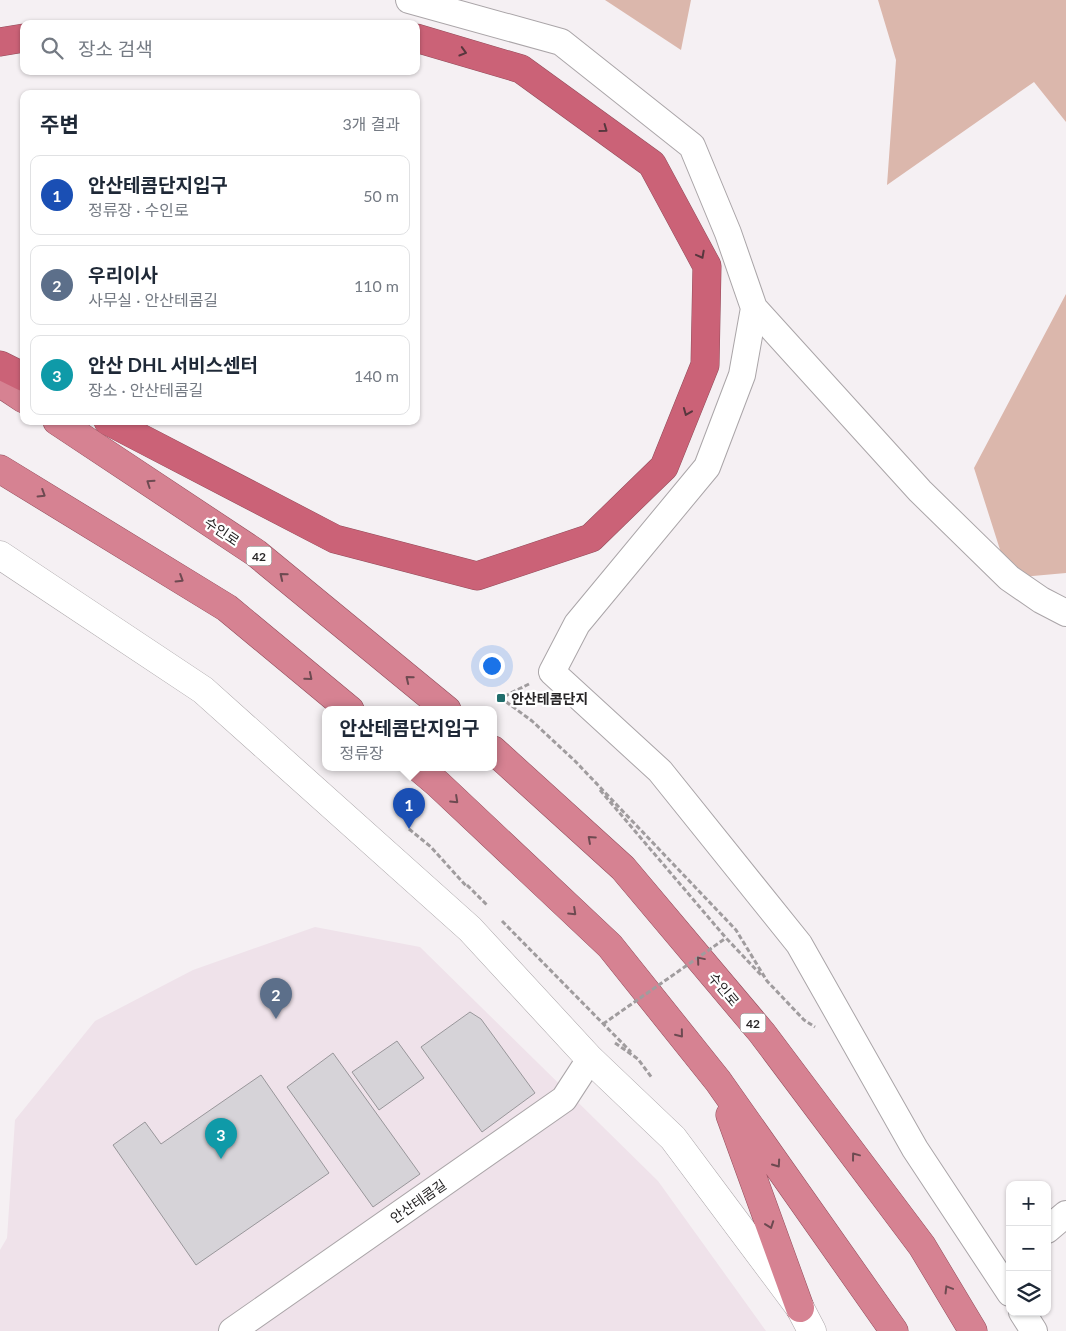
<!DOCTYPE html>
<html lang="ko">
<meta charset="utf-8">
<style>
body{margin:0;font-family:Lato,"Noto Sans KR",sans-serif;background:#f2f2f3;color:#1f2937}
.controls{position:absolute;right:15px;bottom:15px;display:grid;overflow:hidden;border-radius:10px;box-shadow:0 1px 4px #0004}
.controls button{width:45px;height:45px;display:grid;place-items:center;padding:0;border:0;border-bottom:1px solid #e0e1e3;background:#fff;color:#1f2937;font:25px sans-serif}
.you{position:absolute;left:491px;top:665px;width:18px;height:18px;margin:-12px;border:4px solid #fff;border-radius:50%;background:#1a73e8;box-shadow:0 0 0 8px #1a73e833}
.badge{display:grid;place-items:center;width:32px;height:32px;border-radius:50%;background:#1a73e8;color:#fff;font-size:16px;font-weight:700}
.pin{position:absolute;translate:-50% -41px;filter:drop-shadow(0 1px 2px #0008)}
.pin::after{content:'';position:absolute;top:26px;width:18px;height:15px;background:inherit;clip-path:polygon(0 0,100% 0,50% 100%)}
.popup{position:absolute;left:322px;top:706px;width:175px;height:65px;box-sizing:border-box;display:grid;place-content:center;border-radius:10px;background:#fff;filter:drop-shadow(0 1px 4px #0005);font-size:16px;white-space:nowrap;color:#747a83}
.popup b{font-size:19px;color:#1f2937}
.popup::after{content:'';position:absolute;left:50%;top:100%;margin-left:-10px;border:10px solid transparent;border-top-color:#fff}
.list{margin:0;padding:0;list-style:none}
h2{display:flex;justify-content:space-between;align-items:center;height:65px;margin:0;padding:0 20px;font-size:21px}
h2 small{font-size:16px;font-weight:400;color:#747a83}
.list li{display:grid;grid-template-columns:32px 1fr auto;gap:15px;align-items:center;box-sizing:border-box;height:80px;margin:0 10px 10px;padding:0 10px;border:1px solid #e0e1e3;border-radius:10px}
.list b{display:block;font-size:19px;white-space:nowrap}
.list p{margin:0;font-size:16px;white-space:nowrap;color:#747a83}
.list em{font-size:16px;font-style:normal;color:#747a83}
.icon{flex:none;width:28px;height:28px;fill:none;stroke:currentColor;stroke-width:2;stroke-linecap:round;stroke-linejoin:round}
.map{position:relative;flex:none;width:1066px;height:1331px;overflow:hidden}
.search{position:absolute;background:#fff;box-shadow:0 1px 4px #0004;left:20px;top:20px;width:400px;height:55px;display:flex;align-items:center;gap:12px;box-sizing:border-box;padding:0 18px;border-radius:10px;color:#747a83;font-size:19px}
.panel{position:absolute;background:#fff;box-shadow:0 1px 4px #0004;left:20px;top:90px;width:400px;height:335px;border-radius:10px}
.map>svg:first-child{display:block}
.built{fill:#efe2ea}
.green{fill:#dbb7ac}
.building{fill:#d6d3d8;stroke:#98969a}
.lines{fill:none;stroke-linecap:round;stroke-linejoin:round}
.minor-casing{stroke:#aaa5a8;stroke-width:28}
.tertiary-casing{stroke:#aaa5a8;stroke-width:29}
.trunk-casing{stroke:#924d5b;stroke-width:29}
.motorway-casing{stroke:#924d5b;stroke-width:29}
.path{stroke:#a09c9e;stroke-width:3;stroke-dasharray:5 2.5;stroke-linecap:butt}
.minor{stroke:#fff;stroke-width:26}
.tertiary{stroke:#fff;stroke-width:28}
.trunk{stroke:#d68292;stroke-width:28}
.motorway{stroke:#cb6277;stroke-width:28}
.path-bridge{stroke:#a09c9e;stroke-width:3;stroke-dasharray:5 2.5;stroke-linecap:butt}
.oneway{stroke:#58373e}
.oneway2{stroke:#6d4a51}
.poi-dot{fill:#216d6c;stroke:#fff;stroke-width:2}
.labels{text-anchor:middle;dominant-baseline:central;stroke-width:4.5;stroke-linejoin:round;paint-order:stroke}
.shield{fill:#fff;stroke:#686667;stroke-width:1}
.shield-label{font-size:12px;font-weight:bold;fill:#272526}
.street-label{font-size:14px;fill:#272526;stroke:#fff}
.poi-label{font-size:14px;font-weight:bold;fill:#272526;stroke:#fff;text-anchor:start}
</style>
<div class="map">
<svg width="1066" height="1331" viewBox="0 0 1066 1331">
<rect width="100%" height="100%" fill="#f5f0f3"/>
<path class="built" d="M 315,927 L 420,947 L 658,1181 L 766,1331 L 0,1331 L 0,1250 L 7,1238 L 15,1120 L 95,1021 L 193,970 Z"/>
<path class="green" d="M 605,0 L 691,0 L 681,50 Z
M 878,0 L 1066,0 L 1066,122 L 1034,82 L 887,185 L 896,60 Z
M 1066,294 L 1066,573 L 1009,578 L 974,468 Z"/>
<path class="building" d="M 470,1012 L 481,1019 L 535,1093 L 482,1132 L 421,1047 Z
M 397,1041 L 424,1078 L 379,1110 L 352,1072 Z
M 333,1053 L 420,1174 L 373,1207 L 287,1087 Z
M 261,1075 L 329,1173 L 196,1265 L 113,1145 L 145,1122 L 161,1144 Z"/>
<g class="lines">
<g class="minor-casing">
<path id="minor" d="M 409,0 L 561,42 L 692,146 L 728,233 L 754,308 L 742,375 L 707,467 L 577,624 L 552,672 L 660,771 L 799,944 L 915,1149 L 1010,1293
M 754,308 L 920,491 L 1009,578 L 1041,600 L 1066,613
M 1047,1230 L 1066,1214
M 1022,1312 L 1034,1331
M 232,1331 L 564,1099 L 590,1059"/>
</g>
<g class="tertiary-casing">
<path id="tertiary" d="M 0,555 L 203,690 L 470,929 L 590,1059 L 673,1138 L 800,1308 L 812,1331"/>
</g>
<g class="trunk-casing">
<path id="trunk" d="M 0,383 L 24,399
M 57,421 L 256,553 L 447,710
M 0,469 L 227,608 L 350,710
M 493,750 L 623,868 L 762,1033 L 922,1246 L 973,1331
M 419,768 L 438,784 L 610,946 L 718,1081 L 894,1331
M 730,1115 L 800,1308"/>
</g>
<g class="motorway-casing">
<path id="motorway" d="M 0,42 L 24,38
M 0,365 L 24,377
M 108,421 L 335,539 L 477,576 L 591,538 L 664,467 L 705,365 L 707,266 L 652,164 L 521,69 L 416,38"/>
</g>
<path class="path" d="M 529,684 L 501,698 L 532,721 L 575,761 L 736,930 L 767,981 L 804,1020 L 815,1027
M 600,790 L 726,938 L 762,976
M 409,829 L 431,847 L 467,887
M 467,885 L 487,905
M 502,921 L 631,1052
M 615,1043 L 638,1059 L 652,1078"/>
<use href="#minor" class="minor"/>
<use href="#tertiary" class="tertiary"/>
<use href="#trunk" class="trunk"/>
<use href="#motorway" class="motorway"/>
<path class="path-bridge" d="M 603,1024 L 726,938"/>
</g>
<defs><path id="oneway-chevron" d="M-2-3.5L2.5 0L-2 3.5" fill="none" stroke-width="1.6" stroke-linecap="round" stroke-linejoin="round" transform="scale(1.25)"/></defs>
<g class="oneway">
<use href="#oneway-chevron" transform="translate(463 52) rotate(16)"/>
<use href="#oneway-chevron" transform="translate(604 129) rotate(36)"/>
<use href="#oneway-chevron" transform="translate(701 255) rotate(62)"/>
<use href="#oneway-chevron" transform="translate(687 412) rotate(112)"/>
</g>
<g class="oneway2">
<use href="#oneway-chevron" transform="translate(150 483) rotate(-146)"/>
<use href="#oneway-chevron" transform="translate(42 494) rotate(32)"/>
<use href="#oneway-chevron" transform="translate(283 576) rotate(-141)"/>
<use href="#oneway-chevron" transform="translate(180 579) rotate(32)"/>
<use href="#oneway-chevron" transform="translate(309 677) rotate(40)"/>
<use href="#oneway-chevron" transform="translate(409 679) rotate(-141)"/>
<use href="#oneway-chevron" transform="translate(455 800) rotate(43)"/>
<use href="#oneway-chevron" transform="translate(591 839) rotate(-138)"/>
<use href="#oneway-chevron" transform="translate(573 912) rotate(43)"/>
<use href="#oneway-chevron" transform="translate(700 960) rotate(-130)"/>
<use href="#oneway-chevron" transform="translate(680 1034) rotate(51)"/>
<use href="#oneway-chevron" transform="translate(855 1156) rotate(-127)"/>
<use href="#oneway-chevron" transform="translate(777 1164) rotate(55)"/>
<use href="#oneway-chevron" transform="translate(770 1225) rotate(70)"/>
<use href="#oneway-chevron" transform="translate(948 1289) rotate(-121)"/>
</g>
<rect class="poi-dot" x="496" y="693" width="10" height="10" rx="2.5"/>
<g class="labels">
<g class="shield">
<rect x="246.5" y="546.5" width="25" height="19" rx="4"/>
<rect x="740.5" y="1013.5" width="25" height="19" rx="4"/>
</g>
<g class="shield-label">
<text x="259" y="556">42</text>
<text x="753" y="1023">42</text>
</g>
<g class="street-label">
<text transform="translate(222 531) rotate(34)">수인로</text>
<text transform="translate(724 989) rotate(50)">수인로</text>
<text transform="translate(418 1201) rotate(-35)">안산테콤길</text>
</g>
<g class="poi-label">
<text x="511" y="698">안산테콤단지</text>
</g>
</g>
</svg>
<div class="controls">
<button>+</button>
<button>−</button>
<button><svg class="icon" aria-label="layers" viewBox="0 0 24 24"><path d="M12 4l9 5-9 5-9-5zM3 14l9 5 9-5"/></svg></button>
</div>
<div class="you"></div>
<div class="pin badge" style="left:409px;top:829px;background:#1a4fb4">1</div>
<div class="popup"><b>안산테콤단지입구</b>정류장</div>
<div class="pin badge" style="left:276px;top:1019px;background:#5c6f8a">2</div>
<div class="pin badge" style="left:221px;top:1159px;background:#0f9aa8">3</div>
<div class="search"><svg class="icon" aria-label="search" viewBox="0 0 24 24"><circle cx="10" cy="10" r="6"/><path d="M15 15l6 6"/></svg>장소 검색</div>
<section class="panel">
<h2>주변<small>3개 결과</small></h2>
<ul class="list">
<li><span class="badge" style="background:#1a4fb4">1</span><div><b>안산테콤단지입구</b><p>정류장 · 수인로</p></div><em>50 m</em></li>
<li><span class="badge" style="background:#5c6f8a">2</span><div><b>우리이사</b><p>사무실 · 안산테콤길</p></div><em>110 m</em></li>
<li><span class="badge" style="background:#0f9aa8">3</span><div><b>안산 DHL 서비스센터</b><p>장소 · 안산테콤길</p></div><em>140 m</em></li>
</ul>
</section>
</div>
